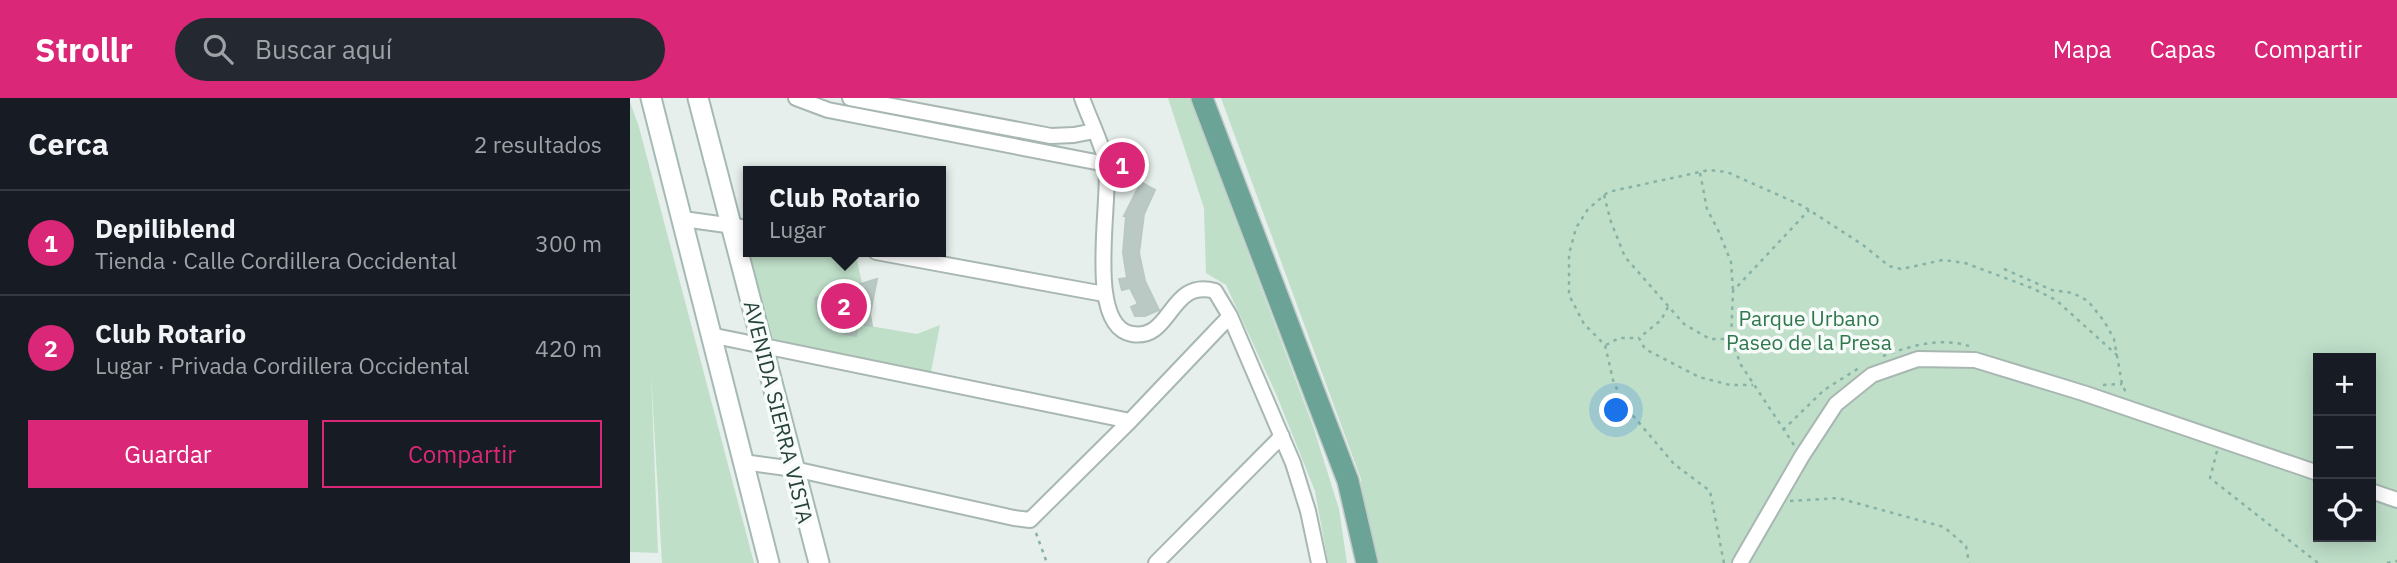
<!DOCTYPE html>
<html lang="es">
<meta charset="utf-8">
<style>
body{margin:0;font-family:"IBM Plex Sans",sans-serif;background:#242831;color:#f1f3f6}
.controls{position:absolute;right:21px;bottom:21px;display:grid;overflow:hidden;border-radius:0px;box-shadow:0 4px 18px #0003}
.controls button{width:63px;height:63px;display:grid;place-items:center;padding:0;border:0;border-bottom:2px solid #363941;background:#171b24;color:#f1f3f6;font:35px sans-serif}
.you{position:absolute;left:987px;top:313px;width:24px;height:24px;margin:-18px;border:5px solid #fff;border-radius:50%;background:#1a73e8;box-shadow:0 0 0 10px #1a73e833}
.badge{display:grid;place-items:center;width:46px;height:46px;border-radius:50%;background:#db2777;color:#fff;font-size:23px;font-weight:700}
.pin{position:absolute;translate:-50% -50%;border:4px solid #fff;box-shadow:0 2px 7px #0006}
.popup{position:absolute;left:113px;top:68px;width:203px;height:91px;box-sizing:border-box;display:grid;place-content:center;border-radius:0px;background:#171b24;filter:drop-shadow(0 2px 5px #0005);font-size:23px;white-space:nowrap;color:#9ea1a6}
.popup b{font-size:26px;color:#f1f3f6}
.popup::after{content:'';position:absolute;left:50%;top:100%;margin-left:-14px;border:14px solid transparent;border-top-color:#171b24}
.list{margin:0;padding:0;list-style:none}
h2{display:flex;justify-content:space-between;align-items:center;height:91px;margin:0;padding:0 28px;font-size:30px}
h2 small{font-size:23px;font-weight:400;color:#9ea1a6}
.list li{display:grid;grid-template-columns:46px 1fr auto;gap:21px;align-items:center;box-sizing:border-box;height:105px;padding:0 28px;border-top:2px solid #363941}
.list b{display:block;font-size:26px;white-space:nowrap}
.list p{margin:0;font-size:23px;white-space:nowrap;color:#9ea1a6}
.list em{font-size:23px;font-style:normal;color:#9ea1a6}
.actions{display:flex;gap:14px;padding:21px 28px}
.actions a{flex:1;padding:16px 0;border:2px solid #db2777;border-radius:0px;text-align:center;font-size:24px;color:#db2777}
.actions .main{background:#db2777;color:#fff}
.icon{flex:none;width:38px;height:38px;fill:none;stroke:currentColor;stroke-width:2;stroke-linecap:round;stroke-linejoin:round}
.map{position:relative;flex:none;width:1767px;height:465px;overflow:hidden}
header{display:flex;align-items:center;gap:42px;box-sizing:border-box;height:98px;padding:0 35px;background:#db2777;color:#fff}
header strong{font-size:33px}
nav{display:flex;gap:38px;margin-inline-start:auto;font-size:24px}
.search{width:490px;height:63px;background:#242831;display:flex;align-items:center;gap:18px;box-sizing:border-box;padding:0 24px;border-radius:38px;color:#9ea1a6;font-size:26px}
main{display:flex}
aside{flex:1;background:#171b24}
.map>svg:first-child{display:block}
.green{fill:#bfdfc9;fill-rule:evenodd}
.building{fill:#bbc9c4;stroke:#b8c8c2;stroke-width:2}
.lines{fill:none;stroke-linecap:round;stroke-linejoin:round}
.minor-casing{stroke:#a8b7b2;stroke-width:18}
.secondary-casing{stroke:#a4bab3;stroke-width:23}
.primary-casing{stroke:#c2cac8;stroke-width:24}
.path{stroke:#87b2a6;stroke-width:2.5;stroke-dasharray:3.5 5;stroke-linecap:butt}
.minor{stroke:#fff;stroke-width:14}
.secondary{stroke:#fff;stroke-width:19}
.primary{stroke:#6ba397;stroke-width:21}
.labels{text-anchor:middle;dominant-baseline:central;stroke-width:7;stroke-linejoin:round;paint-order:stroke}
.park-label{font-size:21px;fill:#2f784e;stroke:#f7fbf9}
.street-label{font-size:21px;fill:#25413a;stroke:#f7fbf9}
</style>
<header>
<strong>Strollr</strong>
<div class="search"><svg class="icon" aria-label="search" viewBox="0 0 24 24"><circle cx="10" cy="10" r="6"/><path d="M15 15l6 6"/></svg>Buscar aquí</div>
<nav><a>Mapa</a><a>Capas</a><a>Compartir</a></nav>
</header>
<main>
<aside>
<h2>Cerca<small>2 resultados</small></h2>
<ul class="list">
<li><span class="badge">1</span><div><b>Depiliblend</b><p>Tienda · Calle Cordillera Occidental</p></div><em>300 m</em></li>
<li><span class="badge">2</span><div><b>Club Rotario</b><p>Lugar · Privada Cordillera Occidental</p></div><em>420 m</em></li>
</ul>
<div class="actions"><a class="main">Guardar</a><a>Compartir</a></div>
</aside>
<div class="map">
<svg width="1767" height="465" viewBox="0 0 1767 465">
<rect width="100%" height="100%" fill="#e6efeb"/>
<path class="green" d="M 538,0 L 560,0 L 683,328 L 709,411 L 717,465 L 698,465 L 685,393 L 647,298 L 596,187 L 576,175 L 574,110 Z
M 591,0 L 1767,0 L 1767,465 L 735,465 L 731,381 ZM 1688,260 L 1741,260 L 1741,439 L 1688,439 Z
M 0,4 L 9,29 L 124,465 L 32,465 L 21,275 L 28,455 L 0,454 Z
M 118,154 L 181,154 L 227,162 L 232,186 L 185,200 L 189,219 L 204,217 L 203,222 L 216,224 L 215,236 L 226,238 L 228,226 L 287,236 L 310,227 L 301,274 L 136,242 Z"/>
<path class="building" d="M 511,84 L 525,92 L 514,116 L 509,155 L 515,183 L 529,212 L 515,218 L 505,218 L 501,209 L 508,206 L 500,190 L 492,192 L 489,181 L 497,180 L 493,155 L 496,118 L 494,118 Z
M 247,181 L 240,216 L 242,228 L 228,226 L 226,238 L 214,236 L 216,224 L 203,222 L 204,217 L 189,220 L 185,200 Z"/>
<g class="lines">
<g class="minor-casing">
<path id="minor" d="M 166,0 L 198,12 L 476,66
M 220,0 L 421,38 L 444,37 L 464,33
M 452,0 C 459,20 472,45 476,65 C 482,99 454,228 502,236 C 542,243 539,180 585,193 L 600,218 L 663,365 L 678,413 L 689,465
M 53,121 L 118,130
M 246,154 L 474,196
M 80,237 L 500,323
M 113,364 L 164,371 L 384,420 L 400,422 L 500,323 L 600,218
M 1741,393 L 1767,402
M 526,465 L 652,338
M 1110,465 L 1172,358 L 1206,306 L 1242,277 L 1288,261 L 1345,262 L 1453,295 L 1688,375"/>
</g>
<g class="secondary-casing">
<path id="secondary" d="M 21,0 L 139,465
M 68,0 L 189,465"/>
</g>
<g class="primary-casing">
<path id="primary" d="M 572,0 L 718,383 L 737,465"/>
</g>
<path class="path" d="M 1070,75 L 1077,111 L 1088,132 L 1101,164 L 1103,193
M 974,97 L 981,124 L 995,159 L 1054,226 L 1080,241 L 1101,241
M 1374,171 L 1422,192 L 1443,195 L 1458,203 L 1474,223 L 1484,241 L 1492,286 L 1497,297
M 1038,209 L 1031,222 L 1009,240 L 1015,251 L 1069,279 L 1100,287 L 1123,287
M 976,247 L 989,240 L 1009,240
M 1253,258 C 1280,248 1310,239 1339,248
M 1473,287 L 1492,286
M 1153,332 L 1194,292 L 1229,270
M 1164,347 L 1111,267 L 1101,241 L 1103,193 L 1179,112
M 1587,353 L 1580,380 L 1688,465
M 1160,403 L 1208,400 L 1314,429 L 1336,448 L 1339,465
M 406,435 L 417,465
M 1094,465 L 1080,393 L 1044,366 L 994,307 L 983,282 L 975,247 L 954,226 L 939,197 L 939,156 L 946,130 L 958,111 L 978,94 L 1079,72 L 1097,74 L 1173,108 L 1233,147 L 1259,168 L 1271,171 L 1313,162 L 1335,165 L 1402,190 L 1426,202 L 1489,259
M 1757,465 L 1767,463"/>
<use href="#minor" class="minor"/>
<use href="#secondary" class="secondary"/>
<use href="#primary" class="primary"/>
</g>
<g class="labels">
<g class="park-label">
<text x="1179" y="220">Parque Urbano<tspan x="1179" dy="24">Paseo de la Presa</tspan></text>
</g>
<g class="street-label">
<text transform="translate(149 314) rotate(76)">AVENIDA SIERRA VISTA</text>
</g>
</g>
</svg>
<div class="controls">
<button>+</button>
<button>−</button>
<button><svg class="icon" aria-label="locate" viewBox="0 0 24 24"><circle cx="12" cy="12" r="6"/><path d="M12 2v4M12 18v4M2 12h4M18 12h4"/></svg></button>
</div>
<div class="you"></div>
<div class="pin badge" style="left:492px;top:67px">1</div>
<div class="pin badge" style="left:214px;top:208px">2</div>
<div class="popup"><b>Club Rotario</b>Lugar</div>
</div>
</main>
